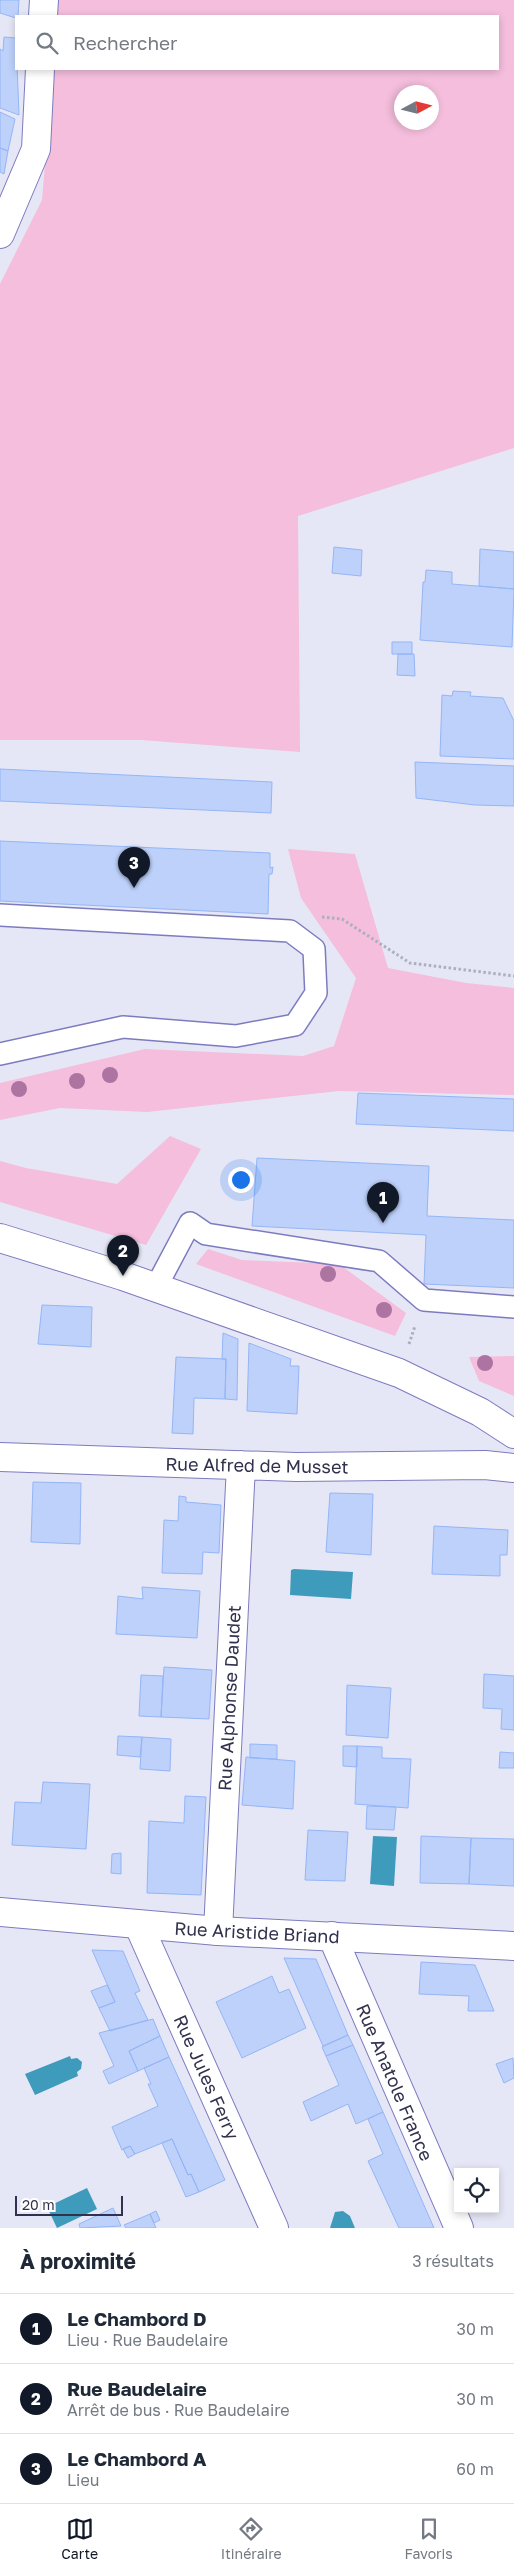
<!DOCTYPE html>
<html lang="fr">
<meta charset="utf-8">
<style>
body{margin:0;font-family:"Golos Text",sans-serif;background:#f2f2f3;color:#1f2937}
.controls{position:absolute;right:15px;bottom:15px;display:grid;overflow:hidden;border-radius:0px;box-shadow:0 2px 8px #0003}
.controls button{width:45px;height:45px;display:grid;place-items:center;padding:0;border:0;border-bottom:1px solid #e0e1e3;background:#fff;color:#1f2937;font:25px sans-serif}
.compass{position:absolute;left:394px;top:85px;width:45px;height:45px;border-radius:50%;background:#fff;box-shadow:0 2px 8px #0003;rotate:83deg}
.scale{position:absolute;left:15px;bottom:12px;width:108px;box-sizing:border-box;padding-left:5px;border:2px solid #32314e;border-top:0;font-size:14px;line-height:18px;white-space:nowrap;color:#32314e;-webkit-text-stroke:4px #fff;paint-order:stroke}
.you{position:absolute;left:240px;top:1179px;width:18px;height:18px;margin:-12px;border:4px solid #fff;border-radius:50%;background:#1a73e8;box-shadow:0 0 0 8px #1a73e833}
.badge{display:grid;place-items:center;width:32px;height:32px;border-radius:50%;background:#111827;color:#fff;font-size:16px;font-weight:700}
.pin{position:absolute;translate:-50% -41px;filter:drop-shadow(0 1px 2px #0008)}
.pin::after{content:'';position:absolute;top:26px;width:18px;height:15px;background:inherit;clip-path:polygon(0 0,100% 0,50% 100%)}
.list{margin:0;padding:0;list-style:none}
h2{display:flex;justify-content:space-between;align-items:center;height:65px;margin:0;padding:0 20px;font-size:21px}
h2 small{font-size:16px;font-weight:400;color:#747a83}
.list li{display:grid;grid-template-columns:32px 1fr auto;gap:15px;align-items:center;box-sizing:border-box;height:70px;padding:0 20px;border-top:1px solid #e0e1e3}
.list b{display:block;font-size:19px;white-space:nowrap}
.list p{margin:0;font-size:16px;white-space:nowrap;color:#747a83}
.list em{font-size:16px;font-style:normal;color:#747a83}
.icon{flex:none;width:28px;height:28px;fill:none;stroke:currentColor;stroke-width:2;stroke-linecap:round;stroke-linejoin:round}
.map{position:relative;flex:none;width:514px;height:2228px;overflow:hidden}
.search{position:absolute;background:#fff;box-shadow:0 2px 8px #0003;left:15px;right:15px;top:15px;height:55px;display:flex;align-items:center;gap:12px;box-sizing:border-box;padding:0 18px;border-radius:0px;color:#747a83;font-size:19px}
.sheet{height:275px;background:#fff}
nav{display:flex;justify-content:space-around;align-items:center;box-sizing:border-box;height:70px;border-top:1px solid #e0e1e3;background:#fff;font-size:14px;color:#747a83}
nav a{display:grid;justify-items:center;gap:2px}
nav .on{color:#111827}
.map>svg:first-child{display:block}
.green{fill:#f4bedc;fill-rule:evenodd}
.water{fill:#3e9bbb}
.building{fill:#bdd1fa;stroke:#94b5f6}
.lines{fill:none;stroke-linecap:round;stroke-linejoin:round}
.lane-casing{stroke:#7d7bbf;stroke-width:24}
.street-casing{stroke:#7d7bbf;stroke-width:30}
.secondary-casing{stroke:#7d7bbf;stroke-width:30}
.path{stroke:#adaec1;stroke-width:3;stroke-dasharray:2.5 2.5;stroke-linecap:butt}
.lane{stroke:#fff;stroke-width:21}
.street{stroke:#fff;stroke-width:28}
.secondary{stroke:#fff;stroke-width:28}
.tree{fill:#ad74a2}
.labels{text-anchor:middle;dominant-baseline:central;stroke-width:4;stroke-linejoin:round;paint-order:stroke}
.street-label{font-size:18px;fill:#32314e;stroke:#fff}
</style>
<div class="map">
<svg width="514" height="2228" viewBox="0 0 514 2228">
<rect width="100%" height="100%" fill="#e6e7f6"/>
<path class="green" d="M 58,0 L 514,0 L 514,448 L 298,516 L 300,752 L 141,740 L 0,740 L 0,284 L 42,200 L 53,69 L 498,69 L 498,16 L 57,16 ZM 402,92 L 432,92 L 432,122 L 402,122 Z
M 288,849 L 355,854 L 388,968 L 466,983 L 514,988 L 514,1095 L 339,1091 L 147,1112 L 60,1108 L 0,1120 L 0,1083 L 145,1049 L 303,1056 L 334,1046 L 356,978 L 301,898 Z
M 170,1136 L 201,1149 L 146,1245 L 0,1202 L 0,1161 L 26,1168 L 117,1184 Z
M 208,1249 L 242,1260 L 339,1264 L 406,1313 L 395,1336 L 196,1264 Z
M 514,1356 L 514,1396 L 479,1381 L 469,1357 Z"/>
<path class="water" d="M 294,1569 L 353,1572 L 351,1599 L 290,1595 L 291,1570 Z
M 373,1836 L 397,1837 L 394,1886 L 370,1884 Z
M 70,2056 L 71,2059 L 77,2058 L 82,2062 L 81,2069 L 77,2072 L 78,2076 L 35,2095 L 25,2074 Z
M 87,2188 L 97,2209 L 57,2228 L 47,2207 Z
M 343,2211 L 350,2216 L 355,2228 L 330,2228 L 335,2212 Z"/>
<path class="building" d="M 0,0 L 19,0 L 18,16 L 16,18 L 0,13 Z
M 4,37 L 16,38 L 19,115 L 0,108 L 0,49 L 3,51 Z
M 0,112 L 15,119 L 8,151 L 0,148 Z
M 0,148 L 8,151 L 4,174 L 0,172 Z
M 334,547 L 362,550 L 361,576 L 332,573 Z
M 480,549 L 514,552 L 514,589 L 479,586 Z
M 426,570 L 452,572 L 452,584 L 514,589 L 512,647 L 420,640 L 423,582 L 425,582 Z
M 392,642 L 412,642 L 412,654 L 392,654 Z
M 398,654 L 414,654 L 415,676 L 397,675 Z
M 453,691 L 471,692 L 470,696 L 503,698 L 514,721 L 514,759 L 440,756 L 442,695 L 452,696 Z
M 415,762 L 514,766 L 514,806 L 475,805 L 416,798 Z
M 0,769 L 272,782 L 271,813 L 0,801 Z
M 0,841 L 270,853 L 270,868 L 273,867 L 272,874 L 269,874 L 268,914 L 0,901 Z
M 358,1093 L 514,1099 L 514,1131 L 356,1124 Z
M 257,1158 L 429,1166 L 427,1216 L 514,1220 L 514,1288 L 424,1284 L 426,1235 L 252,1226 Z
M 42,1305 L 92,1307 L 91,1347 L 38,1344 Z
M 223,1333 L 238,1339 L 237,1400 L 225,1399 L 226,1359 L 222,1359 Z
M 249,1343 L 291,1359 L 290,1366 L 299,1366 L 297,1414 L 247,1411 Z
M 176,1357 L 226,1359 L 225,1399 L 194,1398 L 193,1434 L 172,1433 Z
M 33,1482 L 81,1483 L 80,1544 L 31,1542 Z
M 330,1493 L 373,1494 L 371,1555 L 326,1552 Z
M 179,1496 L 186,1497 L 186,1502 L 221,1505 L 219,1553 L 203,1552 L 202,1574 L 162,1573 L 164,1520 L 178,1521 Z
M 434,1526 L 508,1530 L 507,1555 L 500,1555 L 500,1576 L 432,1574 Z
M 142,1587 L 200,1591 L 197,1638 L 116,1634 L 118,1596 L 143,1599 Z
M 164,1667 L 212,1670 L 209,1719 L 161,1717 Z
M 484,1674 L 514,1676 L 514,1730 L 501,1729 L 502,1709 L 483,1708 Z
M 141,1675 L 163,1676 L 161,1717 L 139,1716 Z
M 347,1685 L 391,1688 L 388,1738 L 346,1735 Z
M 118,1736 L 142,1737 L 140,1757 L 117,1755 Z
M 142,1737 L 171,1739 L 170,1771 L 140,1769 Z
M 250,1744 L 277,1745 L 277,1759 L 250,1758 Z
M 343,1746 L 357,1746 L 357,1767 L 343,1766 Z
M 357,1746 L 382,1747 L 382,1758 L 411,1759 L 408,1808 L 355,1804 Z
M 500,1752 L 514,1753 L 514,1768 L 499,1768 Z
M 246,1757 L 295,1761 L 293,1809 L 242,1805 Z
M 43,1782 L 90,1784 L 86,1849 L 12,1845 L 15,1802 L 41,1803 Z
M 185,1796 L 206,1797 L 201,1895 L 147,1893 L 149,1821 L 184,1823 Z
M 367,1806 L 396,1807 L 394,1830 L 366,1829 Z
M 308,1830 L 348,1832 L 345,1881 L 305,1880 Z
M 421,1836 L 471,1838 L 469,1884 L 420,1883 Z
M 471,1838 L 514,1839 L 514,1886 L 469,1884 Z
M 121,1853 L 121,1874 L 111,1873 L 112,1854 Z
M 92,1950 L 123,1951 L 140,1991 L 135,1993 L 148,2020 L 110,2031 L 99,2008 L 115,2002 Z
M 284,1958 L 316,1959 L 348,2035 L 323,2046 Z
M 421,1962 L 475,1965 L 494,2011 L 468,2011 L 469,1996 L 419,1994 Z
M 272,1976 L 279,1993 L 289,1989 L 306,2028 L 242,2058 L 216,2002 Z
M 107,1985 L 115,2002 L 99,2008 L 91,1991 Z
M 153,2019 L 160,2036 L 129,2051 L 138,2071 L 109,2084 L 103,2071 L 114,2066 L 99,2033 Z
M 348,2035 L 353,2045 L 326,2056 L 322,2047 Z
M 160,2036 L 169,2057 L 138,2071 L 129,2051 Z
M 353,2045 L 383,2112 L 356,2124 L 348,2104 L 311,2121 L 303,2102 L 339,2085 L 326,2056 Z
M 169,2057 L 225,2180 L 199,2192 L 191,2174 L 188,2175 L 172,2139 L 135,2154 L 130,2146 L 122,2150 L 112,2127 L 158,2106 L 148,2084 L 151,2084 L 144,2068 Z
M 513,2058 L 514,2078 L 504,2083 L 496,2064 Z
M 383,2112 L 434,2228 L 399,2228 L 368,2161 L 383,2154 L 368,2119 Z
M 172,2139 L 188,2175 L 191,2174 L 199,2192 L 186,2197 L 162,2143 Z
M 130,2146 L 135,2154 L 128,2158 L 123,2149 Z
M 113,2208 L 121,2226 L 80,2228 L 79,2224 Z
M 156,2211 L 160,2220 L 154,2223 L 150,2214 Z
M 150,2214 L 156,2228 L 126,2228 L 124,2225 Z"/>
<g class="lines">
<g class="lane-casing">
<path id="lane" d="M 0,915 L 290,931 L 314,949 L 316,993 L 295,1025 L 236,1036 L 123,1027 L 0,1054
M 155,1289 L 190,1223 L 206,1234 L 379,1261 L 424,1300 L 514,1307"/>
</g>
<g class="street-casing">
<path id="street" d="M 43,16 L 44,0
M 0,234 L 36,149 L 40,69
M 0,1238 L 123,1276 L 399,1373 L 480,1412 L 514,1434
M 0,1457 L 296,1467 L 485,1465 L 514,1468
M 139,1926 L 274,2228
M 218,1931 L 241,1465
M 332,1936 L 459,2228"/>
</g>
<g class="secondary-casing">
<path id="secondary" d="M 0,1912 L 218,1931 L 514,1946"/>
</g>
<path class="path" d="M 322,917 L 342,919 L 410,963 L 514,976
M 409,1344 L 415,1326"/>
<use href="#lane" class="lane"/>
<use href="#street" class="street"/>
<use href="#secondary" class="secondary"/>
</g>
<g class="tree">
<circle cx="110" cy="1075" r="8"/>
<circle cx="77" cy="1081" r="8"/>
<circle cx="19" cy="1089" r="8"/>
<circle cx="328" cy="1274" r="8"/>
<circle cx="384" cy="1310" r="8"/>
<circle cx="485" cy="1363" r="8"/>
</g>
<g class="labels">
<g class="street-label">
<text transform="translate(257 1465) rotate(1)">Rue Alfred de Musset</text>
<text transform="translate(229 1698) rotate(-87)">Rue Alphonse Daudet</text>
<text transform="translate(257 1932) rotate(3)">Rue Aristide Briand</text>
<text transform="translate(207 2077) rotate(66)">Rue Jules Ferry</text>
<text transform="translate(395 2082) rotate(67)">Rue Anatole France</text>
</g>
</g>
</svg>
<div class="controls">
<button><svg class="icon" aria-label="locate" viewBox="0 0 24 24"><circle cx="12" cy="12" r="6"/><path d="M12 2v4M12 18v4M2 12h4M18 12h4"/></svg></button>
</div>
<svg class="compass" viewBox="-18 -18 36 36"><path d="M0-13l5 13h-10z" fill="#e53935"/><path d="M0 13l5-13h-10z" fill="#747a83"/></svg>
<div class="scale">20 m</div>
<div class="you"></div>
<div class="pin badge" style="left:383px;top:1223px">1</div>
<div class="pin badge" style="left:123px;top:1276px">2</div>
<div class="pin badge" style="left:134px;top:888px">3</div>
<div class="search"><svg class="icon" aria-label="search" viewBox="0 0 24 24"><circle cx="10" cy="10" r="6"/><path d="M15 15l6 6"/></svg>Rechercher</div>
</div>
<section class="sheet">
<h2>À proximité<small>3 résultats</small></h2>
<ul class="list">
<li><span class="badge">1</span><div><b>Le Chambord D</b><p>Lieu · Rue Baudelaire</p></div><em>30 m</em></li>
<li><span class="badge">2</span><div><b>Rue Baudelaire</b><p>Arrêt de bus · Rue Baudelaire</p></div><em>30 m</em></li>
<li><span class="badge">3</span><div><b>Le Chambord A</b><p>Lieu</p></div><em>60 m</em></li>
</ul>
</section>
<nav>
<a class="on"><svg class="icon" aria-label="map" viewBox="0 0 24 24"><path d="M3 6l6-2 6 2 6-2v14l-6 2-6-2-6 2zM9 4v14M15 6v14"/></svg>Carte</a>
<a><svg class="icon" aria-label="directions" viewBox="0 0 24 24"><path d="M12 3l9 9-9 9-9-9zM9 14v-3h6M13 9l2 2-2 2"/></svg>Itinéraire</a>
<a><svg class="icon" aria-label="saved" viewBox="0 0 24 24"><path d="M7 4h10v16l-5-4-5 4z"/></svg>Favoris</a>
</nav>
